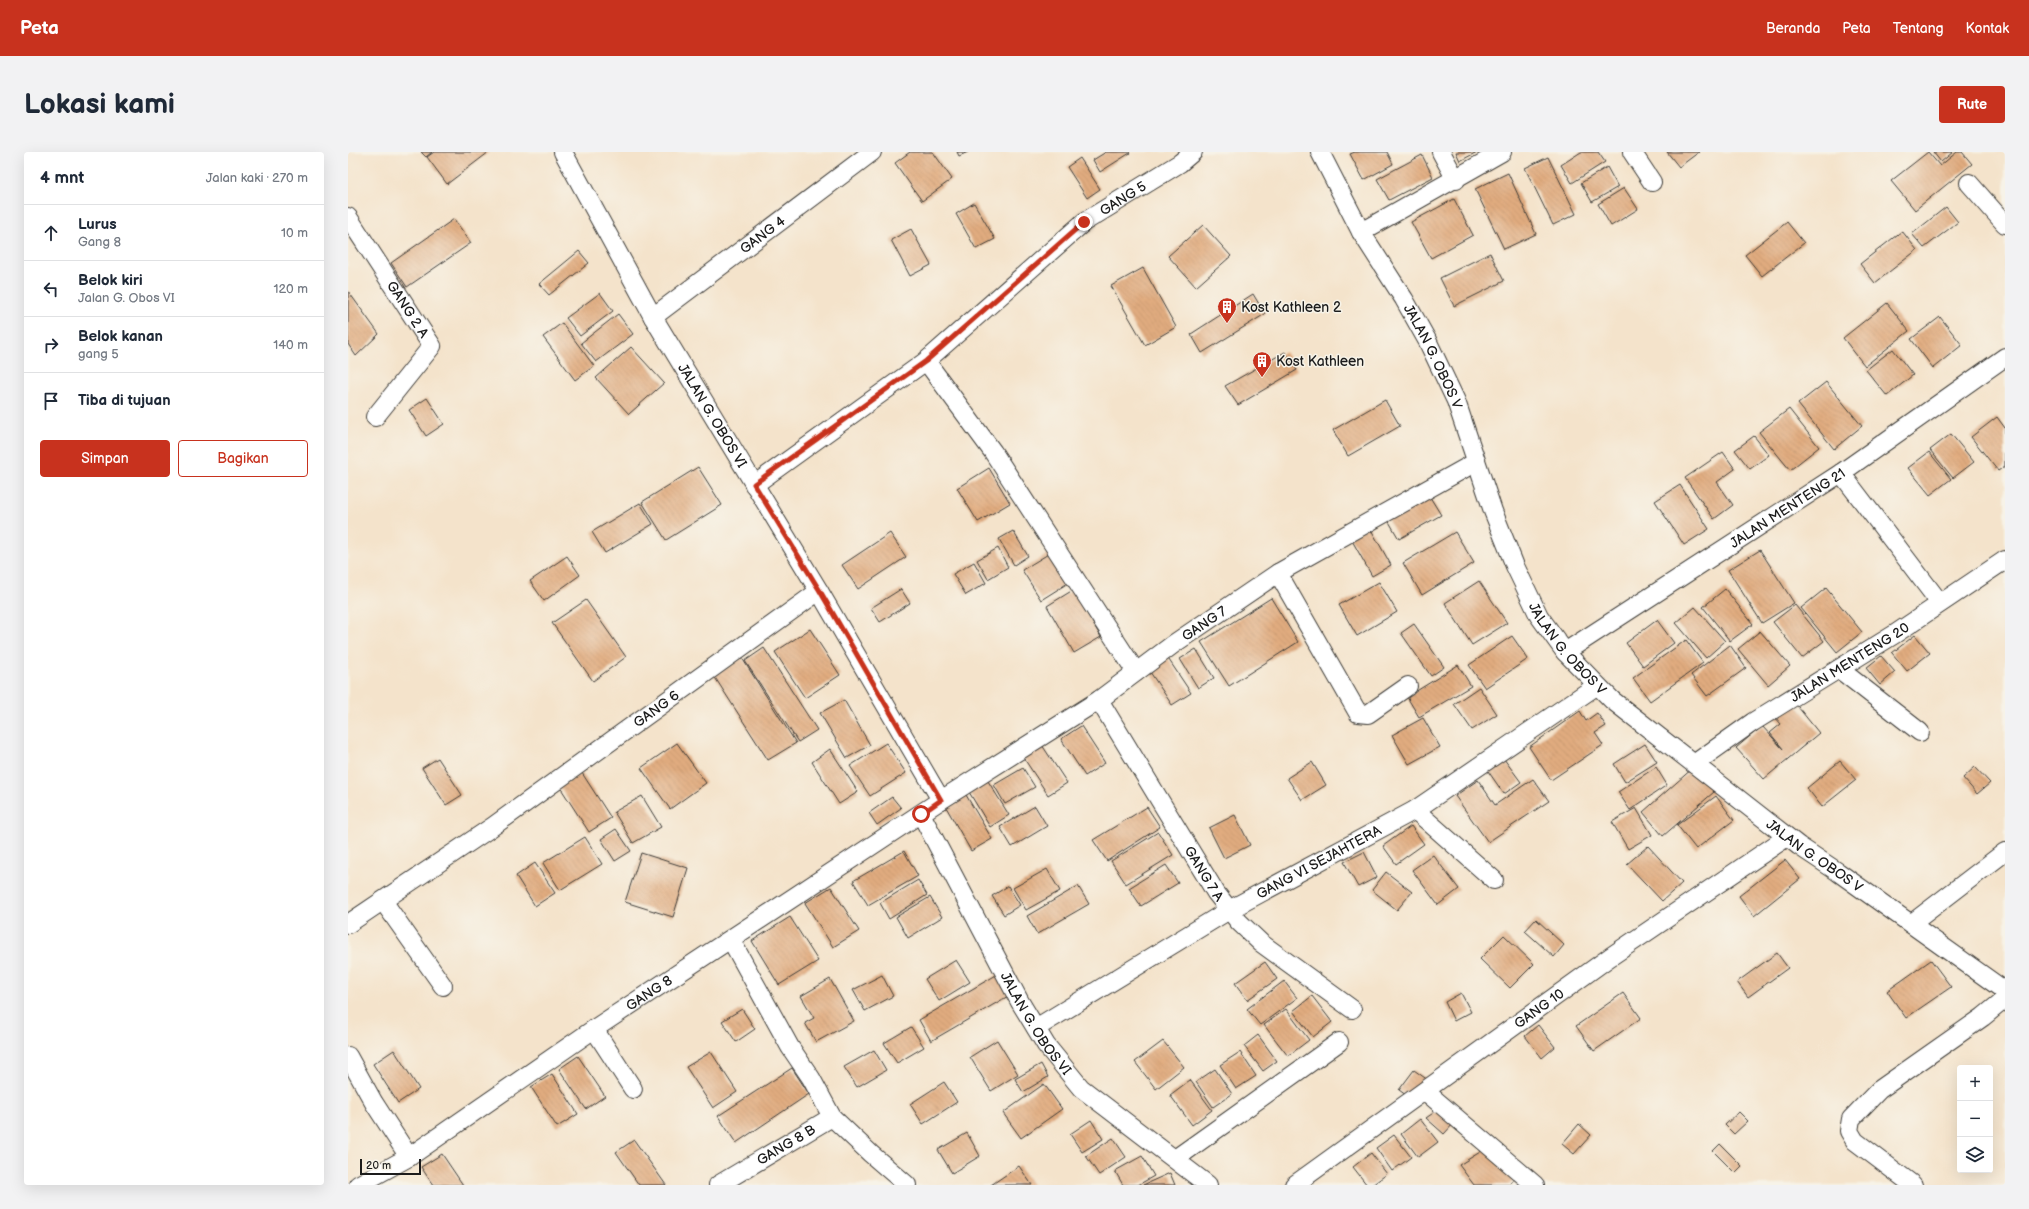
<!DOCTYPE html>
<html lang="id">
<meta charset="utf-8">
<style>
body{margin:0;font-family:"Balsamiq Sans",sans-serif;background:#f2f2f3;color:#1f2937}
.controls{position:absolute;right:12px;bottom:12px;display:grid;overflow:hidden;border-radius:4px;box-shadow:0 4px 16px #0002}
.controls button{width:36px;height:36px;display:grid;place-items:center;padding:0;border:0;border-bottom:1px solid #e0e1e3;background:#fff;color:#1f2937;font:20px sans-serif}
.scale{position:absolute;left:12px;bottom:10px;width:61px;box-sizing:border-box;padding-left:4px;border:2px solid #1c1c1c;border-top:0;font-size:11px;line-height:14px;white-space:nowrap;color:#1c1c1c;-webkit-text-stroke:3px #f7f3e8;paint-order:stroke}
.stop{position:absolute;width:12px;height:12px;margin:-9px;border:3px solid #c8321e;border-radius:50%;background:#fff}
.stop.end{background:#c8321e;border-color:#fff;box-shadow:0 1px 4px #0008}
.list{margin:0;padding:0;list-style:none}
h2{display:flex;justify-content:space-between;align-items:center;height:52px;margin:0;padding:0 16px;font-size:17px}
h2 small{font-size:13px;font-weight:400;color:#747a83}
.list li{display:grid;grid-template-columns:26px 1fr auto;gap:12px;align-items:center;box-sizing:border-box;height:56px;padding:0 16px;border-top:1px solid #e0e1e3}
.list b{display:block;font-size:15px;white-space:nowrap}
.list p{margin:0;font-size:13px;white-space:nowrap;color:#747a83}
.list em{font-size:13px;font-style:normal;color:#747a83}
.actions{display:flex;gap:8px;padding:12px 16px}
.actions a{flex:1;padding:9px 0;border:1px solid #c8321e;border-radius:4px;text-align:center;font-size:14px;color:#c8321e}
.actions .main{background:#c8321e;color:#fff}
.icon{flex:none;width:22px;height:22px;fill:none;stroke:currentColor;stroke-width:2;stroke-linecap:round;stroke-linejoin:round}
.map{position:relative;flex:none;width:1657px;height:1033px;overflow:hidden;border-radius:4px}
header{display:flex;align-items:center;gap:24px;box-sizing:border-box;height:56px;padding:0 20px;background:#c8321e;color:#fff}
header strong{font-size:19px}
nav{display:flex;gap:22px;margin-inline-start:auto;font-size:14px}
.intro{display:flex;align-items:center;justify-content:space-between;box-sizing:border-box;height:96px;padding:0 24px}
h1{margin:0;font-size:28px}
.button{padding:10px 18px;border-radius:4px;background:#c8321e;color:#fff;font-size:14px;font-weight:700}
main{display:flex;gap:24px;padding:0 24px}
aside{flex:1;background:#fff;border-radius:4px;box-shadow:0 4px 16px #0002}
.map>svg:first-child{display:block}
.building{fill:url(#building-back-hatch)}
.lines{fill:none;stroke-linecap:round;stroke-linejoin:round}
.minor-casing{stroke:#3c3a36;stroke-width:20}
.minor{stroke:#fff;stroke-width:18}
.route{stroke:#c8321e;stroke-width:5}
.labels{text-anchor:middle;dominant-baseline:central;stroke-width:3;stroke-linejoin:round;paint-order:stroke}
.street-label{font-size:14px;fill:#1c1c1c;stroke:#f7f3e8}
.poi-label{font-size:14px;fill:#1c1c1c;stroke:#f7f3e8;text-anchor:start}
</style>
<header>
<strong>Peta</strong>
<nav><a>Beranda</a><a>Peta</a><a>Tentang</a><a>Kontak</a></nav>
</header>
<div class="intro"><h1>Lokasi kami</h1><a class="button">Rute</a></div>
<main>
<aside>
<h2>4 mnt<small>Jalan kaki · 270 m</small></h2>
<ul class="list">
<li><svg class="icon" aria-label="ahead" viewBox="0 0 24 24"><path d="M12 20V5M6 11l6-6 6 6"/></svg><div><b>Lurus</b><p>Gang 8</p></div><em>10 m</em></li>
<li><svg class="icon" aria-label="left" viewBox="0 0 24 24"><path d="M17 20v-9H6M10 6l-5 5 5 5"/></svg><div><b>Belok kiri</b><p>Jalan G. Obos VI</p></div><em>120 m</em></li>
<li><svg class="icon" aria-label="right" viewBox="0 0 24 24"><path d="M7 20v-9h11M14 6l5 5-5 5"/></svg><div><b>Belok kanan</b><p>gang 5</p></div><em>140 m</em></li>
<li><svg class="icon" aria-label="arrive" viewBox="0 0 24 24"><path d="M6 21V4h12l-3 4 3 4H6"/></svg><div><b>Tiba di tujuan</b></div></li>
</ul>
<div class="actions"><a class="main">Simpan</a><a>Bagikan</a></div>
</aside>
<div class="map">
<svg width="1657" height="1033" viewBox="0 0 1657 1033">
<defs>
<pattern id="building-back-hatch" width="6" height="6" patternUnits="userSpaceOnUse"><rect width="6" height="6" fill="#e1ac7f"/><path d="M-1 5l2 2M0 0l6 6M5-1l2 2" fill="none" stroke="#c0936d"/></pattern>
</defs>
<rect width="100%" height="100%" fill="#f7f3e8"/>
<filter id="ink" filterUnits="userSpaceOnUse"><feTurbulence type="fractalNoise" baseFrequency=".025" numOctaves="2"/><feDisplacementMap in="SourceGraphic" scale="8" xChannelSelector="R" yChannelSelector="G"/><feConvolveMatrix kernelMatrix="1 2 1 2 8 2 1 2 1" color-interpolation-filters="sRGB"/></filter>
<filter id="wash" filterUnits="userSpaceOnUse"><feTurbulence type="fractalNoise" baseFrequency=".012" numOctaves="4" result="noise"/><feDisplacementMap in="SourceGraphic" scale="16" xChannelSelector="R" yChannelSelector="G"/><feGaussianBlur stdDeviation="0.9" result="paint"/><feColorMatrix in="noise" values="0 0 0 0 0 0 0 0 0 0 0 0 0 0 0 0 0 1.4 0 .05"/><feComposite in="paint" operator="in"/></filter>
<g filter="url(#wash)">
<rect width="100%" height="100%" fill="#f4e3cb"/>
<g id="blocks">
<path class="building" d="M 73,0 L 84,0 L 78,5 Z
M 86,0 L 141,0 L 99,32 L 79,5 Z
M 562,0 L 585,0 L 604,27 L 574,49 L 547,11 Z
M 609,0 L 620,0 L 611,4 Z
M 758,0 L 781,0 L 782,1 L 752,20 L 745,8 Z
M 1007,0 L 1039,0 L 1045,12 L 1016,28 L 1002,2 Z
M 1108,0 L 1129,0 L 1112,9 Z
M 1233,0 L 1250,0 L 1257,10 L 1224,31 L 1213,13 Z
M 1319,0 L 1351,0 L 1331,15 Z
M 1580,0 L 1592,14 L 1609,0 L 1614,0 L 1624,12 L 1567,58 L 1543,29 Z
M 1585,0 L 1605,0 L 1593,10 Z
M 1074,3 L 1085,25 L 1041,48 L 1029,27 Z
M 1200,5 L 1228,62 L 1205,73 L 1177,16 Z
M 732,6 L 752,37 L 739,46 L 719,15 Z
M 1259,15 L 1270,35 L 1244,50 L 1233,31 Z
M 1160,21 L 1188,82 L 1156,97 L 1127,37 Z
M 1276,36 L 1290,57 L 1263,74 L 1250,52 Z
M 1106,47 L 1125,83 L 1083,106 L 1063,70 Z
M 626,51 L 647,87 L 628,97 L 608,62 Z
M 1598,55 L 1610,70 L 1576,96 L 1564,82 Z
M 106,67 L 123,91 L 59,135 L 43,111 Z
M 1439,70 L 1456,91 L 1414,124 L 1397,103 Z
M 855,73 L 883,104 L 848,135 L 820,104 Z
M 563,77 L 583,113 L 562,124 L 543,88 Z
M 1554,79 L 1569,98 L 1527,131 L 1512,112 Z
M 231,99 L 241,111 L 201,143 L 191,132 Z
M 1142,101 L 1156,129 L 1106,154 L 1092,126 Z
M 795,116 L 828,175 L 797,193 L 763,134 Z
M 0,139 L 31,182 L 8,204 L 0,192 Z
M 252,141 L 265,159 L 232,184 L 218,166 Z
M 905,142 L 917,162 L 854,201 L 843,182 Z
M 1539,151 L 1561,179 L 1517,214 L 1495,186 Z
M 270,162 L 285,182 L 248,210 L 233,191 Z
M 1592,165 L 1614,193 L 1585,216 L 1563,187 Z
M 214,171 L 246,214 L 227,228 L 195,185 Z
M 283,195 L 316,231 L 281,262 L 248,226 Z
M 1545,197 L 1565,223 L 1539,244 L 1518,218 Z
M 937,200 L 949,218 L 890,253 L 877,234 Z
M 1478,230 L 1514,274 L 1486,297 L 1450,252 Z
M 79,246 L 96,272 L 78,284 L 61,258 Z
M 1037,248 L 1052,274 L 1000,304 L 985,278 Z
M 1441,257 L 1471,295 L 1442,318 L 1411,280 Z
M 1649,265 L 1657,276 L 1657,314 L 1650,319 L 1623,285 Z
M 1603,282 L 1626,310 L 1605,326 L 1582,298 Z
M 1406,284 L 1421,303 L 1402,317 L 1387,298 Z
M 1375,300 L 1387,317 L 1369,330 L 1385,353 L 1366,367 L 1337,326 Z
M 1581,300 L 1603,327 L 1582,343 L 1560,316 Z
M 350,315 L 374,353 L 318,388 L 294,350 Z
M 641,316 L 662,351 L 630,370 L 609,336 Z
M 1332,333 L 1361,377 L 1336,393 L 1307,349 Z
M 1077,337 L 1093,363 L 1051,387 L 1036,361 Z
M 292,351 L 305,372 L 257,401 L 244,380 Z
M 1021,374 L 1043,413 L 1024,424 L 1002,385 Z
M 665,379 L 680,404 L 666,413 L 651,387 Z
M 1107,380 L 1126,411 L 1074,443 L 1055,411 Z
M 542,381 L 558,405 L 510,437 L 494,413 Z
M 650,396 L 660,415 L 640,427 L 629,408 Z
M 1412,398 L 1446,451 L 1414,471 L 1380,418 Z
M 702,401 L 720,431 L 693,448 L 674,418 Z
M 219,404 L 232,423 L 196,449 L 182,429 Z
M 626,410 L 638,431 L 618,443 L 605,422 Z
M 1131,429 L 1159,471 L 1124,493 L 1097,451 Z
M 1031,430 L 1049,460 L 1009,484 L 991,453 Z
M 1478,436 L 1514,480 L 1489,500 L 1453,456 Z
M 553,437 L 562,451 L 532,470 L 523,456 Z
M 1377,437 L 1405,472 L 1382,489 L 1355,455 Z
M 725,438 L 753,485 L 726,501 L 699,454 Z
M 923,446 L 950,490 L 881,534 L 853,490 Z
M 238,448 L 278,505 L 245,529 L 204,471 Z
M 1447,453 L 1476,489 L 1454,506 L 1425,470 Z
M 1347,455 L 1377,489 L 1358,506 L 1328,471 Z
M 1309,468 L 1326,491 L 1295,514 L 1278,491 Z
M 1066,472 L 1096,515 L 1083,524 L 1053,481 Z
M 462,477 L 492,523 L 457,546 L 427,500 Z
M 1412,479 L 1442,514 L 1420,533 L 1390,497 Z
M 1567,483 L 1582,501 L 1559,519 L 1544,501 Z
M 1164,484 L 1180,507 L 1137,536 L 1121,513 Z
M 1338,488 L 1355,511 L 1302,549 L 1285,526 Z
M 1382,493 L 1398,516 L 1359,544 L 1343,523 Z
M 416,496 L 469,578 L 450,590 L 397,509 Z
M 848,497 L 866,526 L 850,536 L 832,507 Z
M 1533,504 L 1547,520 L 1532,533 L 1518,516 Z
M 819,505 L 843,541 L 824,553 L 800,517 Z
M 394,506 L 448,591 L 420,608 L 366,524 Z
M 1110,513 L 1123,534 L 1071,565 L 1059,545 Z
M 1131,535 L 1149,562 L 1124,578 L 1106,552 Z
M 496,548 L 522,593 L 499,606 L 472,561 Z
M 1446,550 L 1471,581 L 1416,627 L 1388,596 L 1414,574 L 1435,597 L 1422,581 L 1433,572 L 1427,565 Z
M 1232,559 L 1238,569 L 1249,561 L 1258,574 L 1247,581 L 1255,593 L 1203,628 L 1181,595 Z
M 1075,566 L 1092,595 L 1061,612 L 1044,583 Z
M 733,574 L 757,611 L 737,624 L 713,587 Z
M 329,591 L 358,631 L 322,657 L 293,616 Z
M 538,591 L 558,621 L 522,644 L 502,614 Z
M 1297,592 L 1309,610 L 1277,630 L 1266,612 Z
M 694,593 L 719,631 L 700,643 L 675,605 Z
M 482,597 L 510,640 L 491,652 L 464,610 Z
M 90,606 L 114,643 L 98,653 L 74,616 Z
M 1156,607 L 1173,630 L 1156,642 L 1140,619 Z
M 1492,609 L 1508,628 L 1474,655 L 1459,636 Z
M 964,610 L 978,633 L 954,648 L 939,626 Z
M 1308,615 L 1319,633 L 1282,658 L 1270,640 Z
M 1627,615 L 1642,631 L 1629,642 L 1615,626 Z
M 675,616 L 687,635 L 657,652 L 646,633 Z
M 1345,616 L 1366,640 L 1315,684 L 1295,660 Z
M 234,621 L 263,666 L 241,680 L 212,635 Z
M 1185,627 L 1201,649 L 1140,690 L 1107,644 L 1130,628 L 1147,653 Z
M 640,629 L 661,663 L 642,675 L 621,640 Z
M 618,643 L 644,687 L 623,699 L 598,655 Z
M 294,644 L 313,675 L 285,691 L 266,660 Z
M 1368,644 L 1386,668 L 1348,697 L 1329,673 Z
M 544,645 L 553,656 L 529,673 L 521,661 Z
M 687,654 L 699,674 L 664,695 L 652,675 Z
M 799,655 L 812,675 L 759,709 L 745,688 Z
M 1288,656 L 1304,683 L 1280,697 L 1264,670 Z
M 887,663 L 902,693 L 876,706 L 861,676 Z
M 1063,674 L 1076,692 L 1048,712 L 1035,694 Z
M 268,677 L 283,699 L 267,709 L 253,687 Z
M 810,680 L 825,703 L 778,732 L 763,709 Z
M 237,685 L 254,712 L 212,738 L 195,711 Z
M 1300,694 L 1334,731 L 1314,749 L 1279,712 Z
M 556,699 L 570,724 L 520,753 L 505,729 Z
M 1016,700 L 1029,725 L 1010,735 L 996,710 Z
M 293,701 L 340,716 L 325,765 L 277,750 Z
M 1085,703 L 1111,737 L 1090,753 L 1064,718 Z
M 1437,708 L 1452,727 L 1406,764 L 1391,744 Z
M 187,711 L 207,741 L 187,754 L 168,724 Z
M 818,713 L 830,731 L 793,754 L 781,736 Z
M 699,717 L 712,739 L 678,758 L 665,736 Z
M 1038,720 L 1064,740 L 1049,758 L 1024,738 Z
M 570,728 L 579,743 L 541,767 L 532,751 Z
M 660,734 L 672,753 L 656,763 L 644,744 Z
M 730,734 L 741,752 L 689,782 L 679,764 Z
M 483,735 L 511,779 L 485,795 L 457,751 Z
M 582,745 L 594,765 L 560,786 L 548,765 Z
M 442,765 L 470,809 L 431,833 L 404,789 Z
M 1188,767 L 1216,793 L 1206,805 L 1177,779 Z
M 1156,783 L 1186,812 L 1162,836 L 1132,807 Z
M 1429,801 L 1440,816 L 1400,845 L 1389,830 Z
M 608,808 L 622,830 L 591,849 L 577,827 Z
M 1583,808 L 1603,835 L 1558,866 L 1539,839 Z
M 917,810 L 929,827 L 899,848 L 887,831 Z
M 650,822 L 662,843 L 583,889 L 571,868 Z
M 534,823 L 545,844 L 517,859 L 505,838 Z
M 482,827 L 506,869 L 468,890 L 457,871 L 466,866 L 453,844 Z
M 936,829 L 949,846 L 912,873 L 899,857 Z
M 1113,841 L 1123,860 L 1106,869 L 1097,850 Z
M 1275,841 L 1293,866 L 1246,899 L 1228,874 Z
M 964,844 L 984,870 L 965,885 L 945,859 Z
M 394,857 L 407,877 L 388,890 L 374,869 Z
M 938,857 L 961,888 L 940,904 L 916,873 Z
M 1190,873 L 1207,895 L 1194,906 L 1177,884 Z
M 563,875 L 576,895 L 549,911 L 536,891 Z
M 910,883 L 929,909 L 915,919 L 896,894 Z
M 649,888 L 670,922 L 643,939 L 622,905 Z
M 815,889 L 836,915 L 808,937 L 787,910 Z
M 46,898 L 71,937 L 50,951 L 25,912 Z
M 526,898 L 538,918 L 509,935 L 496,915 Z
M 363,900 L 389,940 L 365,956 L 338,915 Z
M 892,900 L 908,924 L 888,937 L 872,913 Z
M 230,904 L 257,944 L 238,957 L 211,917 Z
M 693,912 L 700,925 L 675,940 L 667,927 Z
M 444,916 L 461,942 L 388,991 L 370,964 Z
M 867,917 L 884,942 L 865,955 L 848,930 Z
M 1066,918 L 1084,931 L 1069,951 L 1051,938 Z
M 204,922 L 230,962 L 209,975 L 183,935 Z
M 842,928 L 864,958 L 844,973 L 822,943 Z
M 596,930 L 609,950 L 575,972 L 562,952 Z
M 696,932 L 714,957 L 673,986 L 655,961 Z
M 1091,957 L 1106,971 L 1096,982 L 1078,966 Z
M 1391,960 L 1400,969 L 1386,982 L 1377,973 Z
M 1072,967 L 1090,990 L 1070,1005 L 1053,982 Z
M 743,968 L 755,987 L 734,1000 L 722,982 Z
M 1231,972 L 1243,983 L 1226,1002 L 1214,992 Z
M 619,981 L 632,1004 L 604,1021 L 590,998 Z
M 1046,983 L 1063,1005 L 1044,1019 L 1028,996 Z
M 765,986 L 778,1005 L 751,1023 L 738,1004 Z
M 286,988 L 318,1033 L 291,1033 L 268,1000 Z
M 1372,992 L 1394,1014 L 1387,1021 L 1365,999 Z
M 1137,997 L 1168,1025 L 1161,1033 L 1126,1033 L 1111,1013 Z
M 1023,1001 L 1039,1022 L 1024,1033 L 1019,1033 L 1005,1015 Z
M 94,1002 L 115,1033 L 85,1033 L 73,1015 Z
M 794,1004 L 806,1024 L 790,1033 L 775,1033 L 767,1019 Z
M 671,1014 L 684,1033 L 643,1033 Z
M 822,1021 L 827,1033 L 795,1033 Z"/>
</g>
</g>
<g filter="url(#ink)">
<use href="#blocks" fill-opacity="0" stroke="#3c3a36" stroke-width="1"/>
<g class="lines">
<g class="minor-casing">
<g id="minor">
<path id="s1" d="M 215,0 L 305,165 L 471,439 L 593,648"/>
<path id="s2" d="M 972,0 L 1013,80 L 1056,147 L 1079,188 L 1108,249 L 1145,359 L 1167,414 L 1191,464 L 1217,500 L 1264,548 L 1451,694 L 1490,720 L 1657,839"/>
<path d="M 1093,0 L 1108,28"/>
<path d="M 1284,0 L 1304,30"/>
<path d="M 1621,31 L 1657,72"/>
<path id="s3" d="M 0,65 L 84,194 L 27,265"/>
<path d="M 1013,80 L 1154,0"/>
<path id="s4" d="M 305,165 L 524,0"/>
<path d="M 578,209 L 645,300 L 788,520"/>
<path d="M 1493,321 L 1592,451"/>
<path id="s5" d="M 406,333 L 578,209 L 736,70 L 832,11 L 845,0"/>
<path d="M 930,421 L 1010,561 L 1020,562 L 1060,534"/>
<path id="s6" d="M 1217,500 L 1493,321 L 1657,205"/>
<path d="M 1491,517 L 1572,580"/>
<path id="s7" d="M 751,548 L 868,741 L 891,770 L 913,791 L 1004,857"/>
<path id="s8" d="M 1346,612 L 1405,570 L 1547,482 L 1657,408"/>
<path d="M 1067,658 L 1146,728"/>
<path id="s9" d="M 573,662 L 672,850 L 698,893 L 733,936 L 860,1033"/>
<path d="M 35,749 L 95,834"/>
<path id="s10" d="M 0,772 L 144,675 L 471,439"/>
<path d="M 1563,772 L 1657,700"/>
<path d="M 383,788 L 442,895 L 463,926 L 484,965 L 523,1002 L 559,1033"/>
<path id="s11" d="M 688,876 L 881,758 L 1067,658 L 1248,534"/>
<path d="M 246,877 L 285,937"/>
<path d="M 0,904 L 26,951 L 61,1005"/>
<path d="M 1077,939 L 1187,1033"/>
<path d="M 827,1007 L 991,890"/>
<path id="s12" d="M 10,1033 L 61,1005 L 246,877 L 593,648 L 751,548 L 827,491 L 930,421 L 1128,310"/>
<path id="s13" d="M 370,1033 L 484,965"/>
<path id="s14" d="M 946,1033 L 1262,805 L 1439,685"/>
<path d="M 1565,1033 L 1507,989 L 1501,979 L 1503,967 L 1531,938 L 1635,865 L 1657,847"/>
</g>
</g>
<use href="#minor" class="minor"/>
</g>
</g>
<g class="lines" filter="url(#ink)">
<path class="route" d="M 573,662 L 593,648 L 472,439 L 406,332 L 578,209 L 736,70"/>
</g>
<defs>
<g id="building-pin" transform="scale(1)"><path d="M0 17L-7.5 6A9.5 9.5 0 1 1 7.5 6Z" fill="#c8321e" stroke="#f7f3e8"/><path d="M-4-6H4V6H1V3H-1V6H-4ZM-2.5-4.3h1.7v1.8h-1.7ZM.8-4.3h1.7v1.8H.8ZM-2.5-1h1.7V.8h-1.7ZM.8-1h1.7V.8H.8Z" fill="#fff"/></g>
</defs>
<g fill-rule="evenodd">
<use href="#building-pin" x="879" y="155"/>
<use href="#building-pin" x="914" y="209"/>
</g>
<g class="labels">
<g class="street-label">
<text stroke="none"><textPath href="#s5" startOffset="468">GANG 5</textPath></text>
<text stroke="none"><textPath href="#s4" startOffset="137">GANG 4</textPath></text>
<text stroke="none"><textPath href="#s3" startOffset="110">GANG 2 A</textPath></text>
<text stroke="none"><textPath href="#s2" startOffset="234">JALAN G. OBOS V</textPath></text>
<text stroke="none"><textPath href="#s1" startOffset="303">JALAN G. OBOS VI</textPath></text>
<text stroke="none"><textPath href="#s6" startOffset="265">JALAN MENTENG 21</textPath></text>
<text stroke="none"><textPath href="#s12" startOffset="1016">GANG 7</textPath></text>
<text stroke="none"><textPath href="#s2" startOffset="558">JALAN G. OBOS V</textPath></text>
<text stroke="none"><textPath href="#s8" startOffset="186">JALAN MENTENG 20</textPath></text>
<text stroke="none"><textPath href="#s10" startOffset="376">GANG 6</textPath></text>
<text stroke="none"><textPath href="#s2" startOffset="882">JALAN G. OBOS V</textPath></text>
<text stroke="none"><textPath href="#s11" startOffset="328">GANG VI SEJAHTERA</textPath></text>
<text stroke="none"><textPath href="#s7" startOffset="203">GANG 7 A</textPath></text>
<text stroke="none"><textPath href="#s12" startOffset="349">GANG 8</textPath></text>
<text stroke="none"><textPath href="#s14" startOffset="302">GANG 10</textPath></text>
<text stroke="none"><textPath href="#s9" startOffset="239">JALAN G. OBOS VI</textPath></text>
<text stroke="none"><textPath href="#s13" startOffset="79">GANG 8 B</textPath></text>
</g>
<g class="poi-label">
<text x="893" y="155">Kost Kathleen 2</text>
<text x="928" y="209">Kost Kathleen</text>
</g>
</g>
</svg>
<div class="controls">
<button>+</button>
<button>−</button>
<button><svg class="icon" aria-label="layers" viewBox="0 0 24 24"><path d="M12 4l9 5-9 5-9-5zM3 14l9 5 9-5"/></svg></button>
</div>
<div class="scale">20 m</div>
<div class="stop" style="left:573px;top:662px"></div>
<div class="stop end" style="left:736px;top:70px"></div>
</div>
</main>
